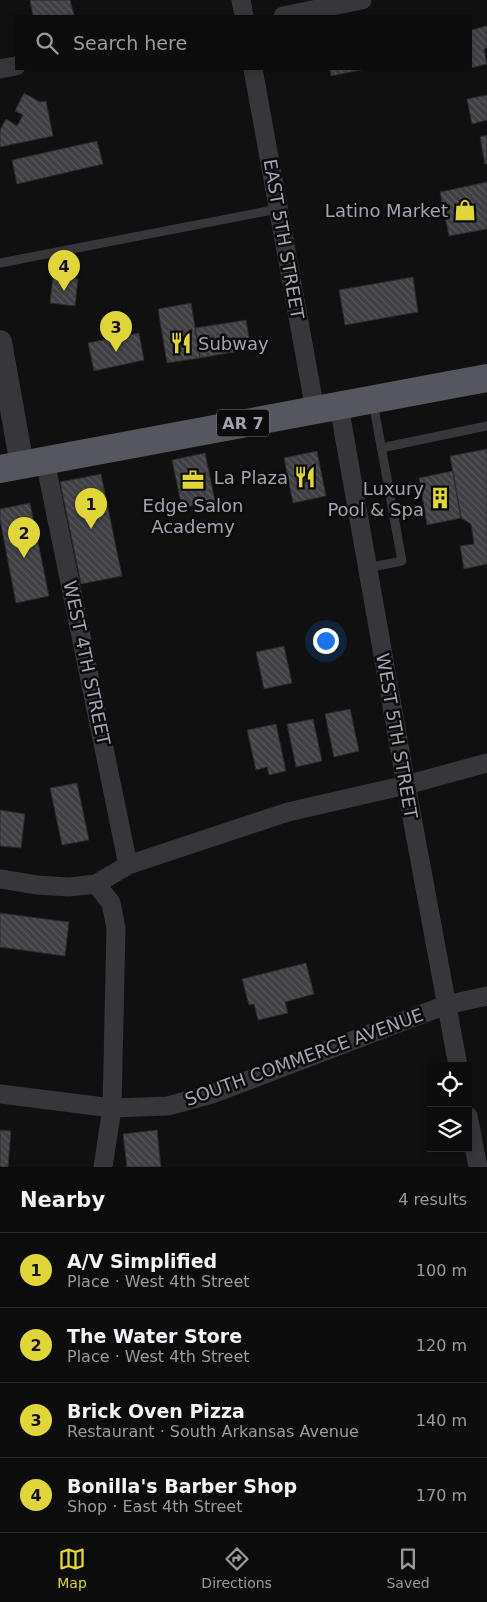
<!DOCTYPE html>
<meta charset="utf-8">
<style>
body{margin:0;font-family:"DejaVu Sans",sans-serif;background:#151516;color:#f1f3f6}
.controls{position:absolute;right:15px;bottom:15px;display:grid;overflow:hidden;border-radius:0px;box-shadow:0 2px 8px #0003}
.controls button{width:45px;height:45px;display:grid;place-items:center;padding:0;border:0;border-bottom:1px solid #2c2c2e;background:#0c0c0d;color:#f1f3f6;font:25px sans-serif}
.you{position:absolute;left:325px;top:640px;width:18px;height:18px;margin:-12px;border:4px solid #fff;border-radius:50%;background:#1a73e8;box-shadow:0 0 0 8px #1a73e833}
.badge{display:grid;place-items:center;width:32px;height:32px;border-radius:50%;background:#e0d63a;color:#111;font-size:16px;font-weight:700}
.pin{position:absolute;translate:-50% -41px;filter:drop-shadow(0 1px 2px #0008)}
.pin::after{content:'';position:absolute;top:26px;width:18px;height:15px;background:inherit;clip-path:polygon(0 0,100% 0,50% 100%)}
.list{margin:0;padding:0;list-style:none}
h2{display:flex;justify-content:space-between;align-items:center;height:65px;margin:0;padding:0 20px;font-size:21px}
h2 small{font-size:16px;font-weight:400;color:#9a9b9d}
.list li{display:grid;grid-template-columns:32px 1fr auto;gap:15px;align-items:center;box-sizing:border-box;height:75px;padding:0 20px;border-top:1px solid #2c2c2e}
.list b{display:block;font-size:19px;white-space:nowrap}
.list p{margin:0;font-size:16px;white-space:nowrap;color:#9a9b9d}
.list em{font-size:16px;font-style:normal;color:#9a9b9d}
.icon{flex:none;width:28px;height:28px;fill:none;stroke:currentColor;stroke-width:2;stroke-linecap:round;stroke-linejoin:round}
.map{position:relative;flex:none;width:487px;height:1167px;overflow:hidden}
.search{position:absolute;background:#0c0c0d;box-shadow:0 2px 8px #0003;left:15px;right:15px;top:15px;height:55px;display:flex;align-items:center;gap:12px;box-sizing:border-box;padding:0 18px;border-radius:0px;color:#9a9b9d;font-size:19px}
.sheet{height:365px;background:#0c0c0d}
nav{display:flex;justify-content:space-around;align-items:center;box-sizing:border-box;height:70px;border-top:1px solid #2c2c2e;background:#0c0c0d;font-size:14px;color:#9a9b9d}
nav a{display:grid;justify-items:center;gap:2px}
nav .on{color:#e0d63a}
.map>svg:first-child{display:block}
.building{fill:url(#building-back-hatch);stroke:#2b2a2d}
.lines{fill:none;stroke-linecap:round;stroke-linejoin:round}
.service{stroke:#37363b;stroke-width:9}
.minor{stroke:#37363b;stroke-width:19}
.tertiary{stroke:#37363b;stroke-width:24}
.trunk{stroke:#56565e;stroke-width:28}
.labels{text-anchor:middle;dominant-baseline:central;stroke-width:5;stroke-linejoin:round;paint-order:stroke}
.shield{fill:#0b0b0c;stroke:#757580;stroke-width:1}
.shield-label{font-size:16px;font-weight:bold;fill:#a3a3b1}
.poi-label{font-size:18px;fill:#a3a3b1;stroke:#0b0b0c;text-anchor:end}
.street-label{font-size:18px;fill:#a3a3b1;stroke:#0b0b0c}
</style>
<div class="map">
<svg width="487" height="1167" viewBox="0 0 487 1167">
<defs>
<pattern id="building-back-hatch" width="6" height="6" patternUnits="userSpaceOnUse" patternTransform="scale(1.25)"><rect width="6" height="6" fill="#403f44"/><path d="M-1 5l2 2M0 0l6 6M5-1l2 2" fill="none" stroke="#58585d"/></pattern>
</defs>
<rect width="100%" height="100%" fill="#101011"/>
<path class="building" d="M 30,0 L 70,0 L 74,15 L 33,16 Z
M 487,26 L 487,48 L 484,49 L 487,64 L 471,68 L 471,30 Z
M 330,69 L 366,69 L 331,76 Z
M 24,93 L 40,102 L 46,101 L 53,136 L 0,147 L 0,130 L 6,119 L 17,126 L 23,115 L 15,111 Z
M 487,95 L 487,120 L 472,124 L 467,99 Z
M 487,135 L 487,164 L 485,164 L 480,137 Z
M 97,141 L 103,164 L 17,184 L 12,160 Z
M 487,182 L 487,229 L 449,236 L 440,192 Z
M 53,276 L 78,279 L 75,306 L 50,303 Z
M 413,277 L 418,312 L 345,325 L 339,290 Z
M 191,303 L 200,358 L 167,363 L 158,309 Z
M 246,320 L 251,349 L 200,358 L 195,328 Z
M 139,333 L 144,360 L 94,371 L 88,343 Z
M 487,449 L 487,564 L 464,569 L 460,546 L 474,544 L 471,524 L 461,518 L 450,456 Z
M 317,451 L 326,496 L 293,503 L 284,458 Z
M 205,453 L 215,501 L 182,508 L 172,460 Z
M 453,471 L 461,518 L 427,525 L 419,478 Z
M 101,474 L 122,576 L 81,584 L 60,482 Z
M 30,503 L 49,596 L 16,603 L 0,520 L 0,509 Z
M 284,646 L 292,683 L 264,689 L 256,652 Z
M 350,709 L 359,751 L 334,757 L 325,714 Z
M 313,719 L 322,761 L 296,767 L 287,724 Z
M 276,724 L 286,771 L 269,775 L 267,767 L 256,770 L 247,730 Z
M 77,783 L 89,840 L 62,845 L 50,788 Z
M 0,810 L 25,814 L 21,848 L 0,846 Z
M 0,913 L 69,922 L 65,956 L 0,947 Z
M 306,963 L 314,994 L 285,1002 L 288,1013 L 258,1020 L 254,1004 L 249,1005 L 242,979 Z
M 0,1130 L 11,1131 L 8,1167 L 0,1167 Z
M 157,1130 L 161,1167 L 127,1167 L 123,1134 Z"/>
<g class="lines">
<path class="service" d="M 0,263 L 278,209
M 381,448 L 487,426
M 367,568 L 402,561 L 373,402"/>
<path class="minor" d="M 241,0 L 244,16
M 283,16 L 362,0
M 0,69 L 16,66
M 253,69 L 315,410
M 339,406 L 406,785 L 458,1066
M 45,461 L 128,865
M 0,879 L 37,885 L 69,887 L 96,884 L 128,865 L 288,812 L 406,785 L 487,763
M 96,884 L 111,903 L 116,928 L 112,1108 L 103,1167
M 0,1094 L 112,1108 L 168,1106 L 212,1094 L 446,1005 L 487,996
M 468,1116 L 478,1167"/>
<path class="tertiary" d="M 0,342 L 22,465"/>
<path class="trunk" d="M 0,469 L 487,378"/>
</g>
<defs>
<g id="shop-bare" transform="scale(1.725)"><path d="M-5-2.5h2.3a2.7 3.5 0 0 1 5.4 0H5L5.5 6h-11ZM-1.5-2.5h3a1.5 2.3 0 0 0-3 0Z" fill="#e0d63a" stroke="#0b0b0c" stroke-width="2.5" paint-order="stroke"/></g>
<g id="restaurant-bare" transform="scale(1.725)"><path d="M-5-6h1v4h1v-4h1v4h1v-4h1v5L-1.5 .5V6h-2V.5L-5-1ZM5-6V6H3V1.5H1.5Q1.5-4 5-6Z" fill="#e0d63a" stroke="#0b0b0c" stroke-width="2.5" paint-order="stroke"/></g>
<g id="office-bare" transform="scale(1.725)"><path d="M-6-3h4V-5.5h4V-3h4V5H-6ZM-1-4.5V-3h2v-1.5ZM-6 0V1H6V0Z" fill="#e0d63a" stroke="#0b0b0c" stroke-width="2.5" paint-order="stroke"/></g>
<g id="building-bare" transform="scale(1.725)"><path d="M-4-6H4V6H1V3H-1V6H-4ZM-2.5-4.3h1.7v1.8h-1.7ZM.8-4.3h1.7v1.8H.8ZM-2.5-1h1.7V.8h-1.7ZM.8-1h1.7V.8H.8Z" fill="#e0d63a" stroke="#0b0b0c" stroke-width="2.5" paint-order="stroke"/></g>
</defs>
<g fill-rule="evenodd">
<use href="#shop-bare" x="465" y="210"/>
<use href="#restaurant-bare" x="181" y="343"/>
<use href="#restaurant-bare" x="305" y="477"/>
<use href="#office-bare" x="193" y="480"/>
<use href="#building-bare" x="440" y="498"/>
</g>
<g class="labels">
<rect class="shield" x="217" y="409.5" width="52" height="27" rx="4"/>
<g class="shield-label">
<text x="243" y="423">AR 7</text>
</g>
<g class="poi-label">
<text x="448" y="210">Latino Market</text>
<text x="198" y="343" text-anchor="start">Subway</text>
<text x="288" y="477">La Plaza</text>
<text x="424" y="488">Luxury<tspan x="424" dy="21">Pool &amp; Spa</tspan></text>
<text x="193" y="505" text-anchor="middle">Edge Salon<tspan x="193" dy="21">Academy</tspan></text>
</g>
<g class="street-label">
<text transform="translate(284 239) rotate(80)">EAST 5TH STREET</text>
<text transform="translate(87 663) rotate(78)">WEST 4TH STREET</text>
<text transform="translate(397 736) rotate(80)">WEST 5TH STREET</text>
<text transform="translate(304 1057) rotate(-20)">SOUTH COMMERCE AVENUE</text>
</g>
</g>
</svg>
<div class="controls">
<button><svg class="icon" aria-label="locate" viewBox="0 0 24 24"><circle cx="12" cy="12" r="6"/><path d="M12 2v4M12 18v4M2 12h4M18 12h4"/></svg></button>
<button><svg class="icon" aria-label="layers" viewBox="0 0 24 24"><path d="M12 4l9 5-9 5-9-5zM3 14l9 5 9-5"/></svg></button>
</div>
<div class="you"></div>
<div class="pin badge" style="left:91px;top:529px">1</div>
<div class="pin badge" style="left:24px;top:558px">2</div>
<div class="pin badge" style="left:116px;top:352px">3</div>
<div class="pin badge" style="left:64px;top:291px">4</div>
<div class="search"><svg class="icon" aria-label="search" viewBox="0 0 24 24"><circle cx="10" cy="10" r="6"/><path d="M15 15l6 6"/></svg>Search here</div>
</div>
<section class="sheet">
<h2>Nearby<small>4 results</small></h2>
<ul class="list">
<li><span class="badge">1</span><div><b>A/V Simplified</b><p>Place · West 4th Street</p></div><em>100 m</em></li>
<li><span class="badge">2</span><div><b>The Water Store</b><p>Place · West 4th Street</p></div><em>120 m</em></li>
<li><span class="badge">3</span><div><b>Brick Oven Pizza</b><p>Restaurant · South Arkansas Avenue</p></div><em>140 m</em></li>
<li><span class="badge">4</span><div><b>Bonilla's Barber Shop</b><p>Shop · East 4th Street</p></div><em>170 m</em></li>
</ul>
</section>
<nav>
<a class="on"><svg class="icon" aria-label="map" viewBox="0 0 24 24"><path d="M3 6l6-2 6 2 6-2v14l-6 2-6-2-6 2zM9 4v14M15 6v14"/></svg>Map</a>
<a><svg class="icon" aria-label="directions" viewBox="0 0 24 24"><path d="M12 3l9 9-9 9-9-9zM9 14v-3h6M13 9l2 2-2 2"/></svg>Directions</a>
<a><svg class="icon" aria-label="saved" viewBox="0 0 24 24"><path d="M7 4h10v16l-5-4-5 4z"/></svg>Saved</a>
</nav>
